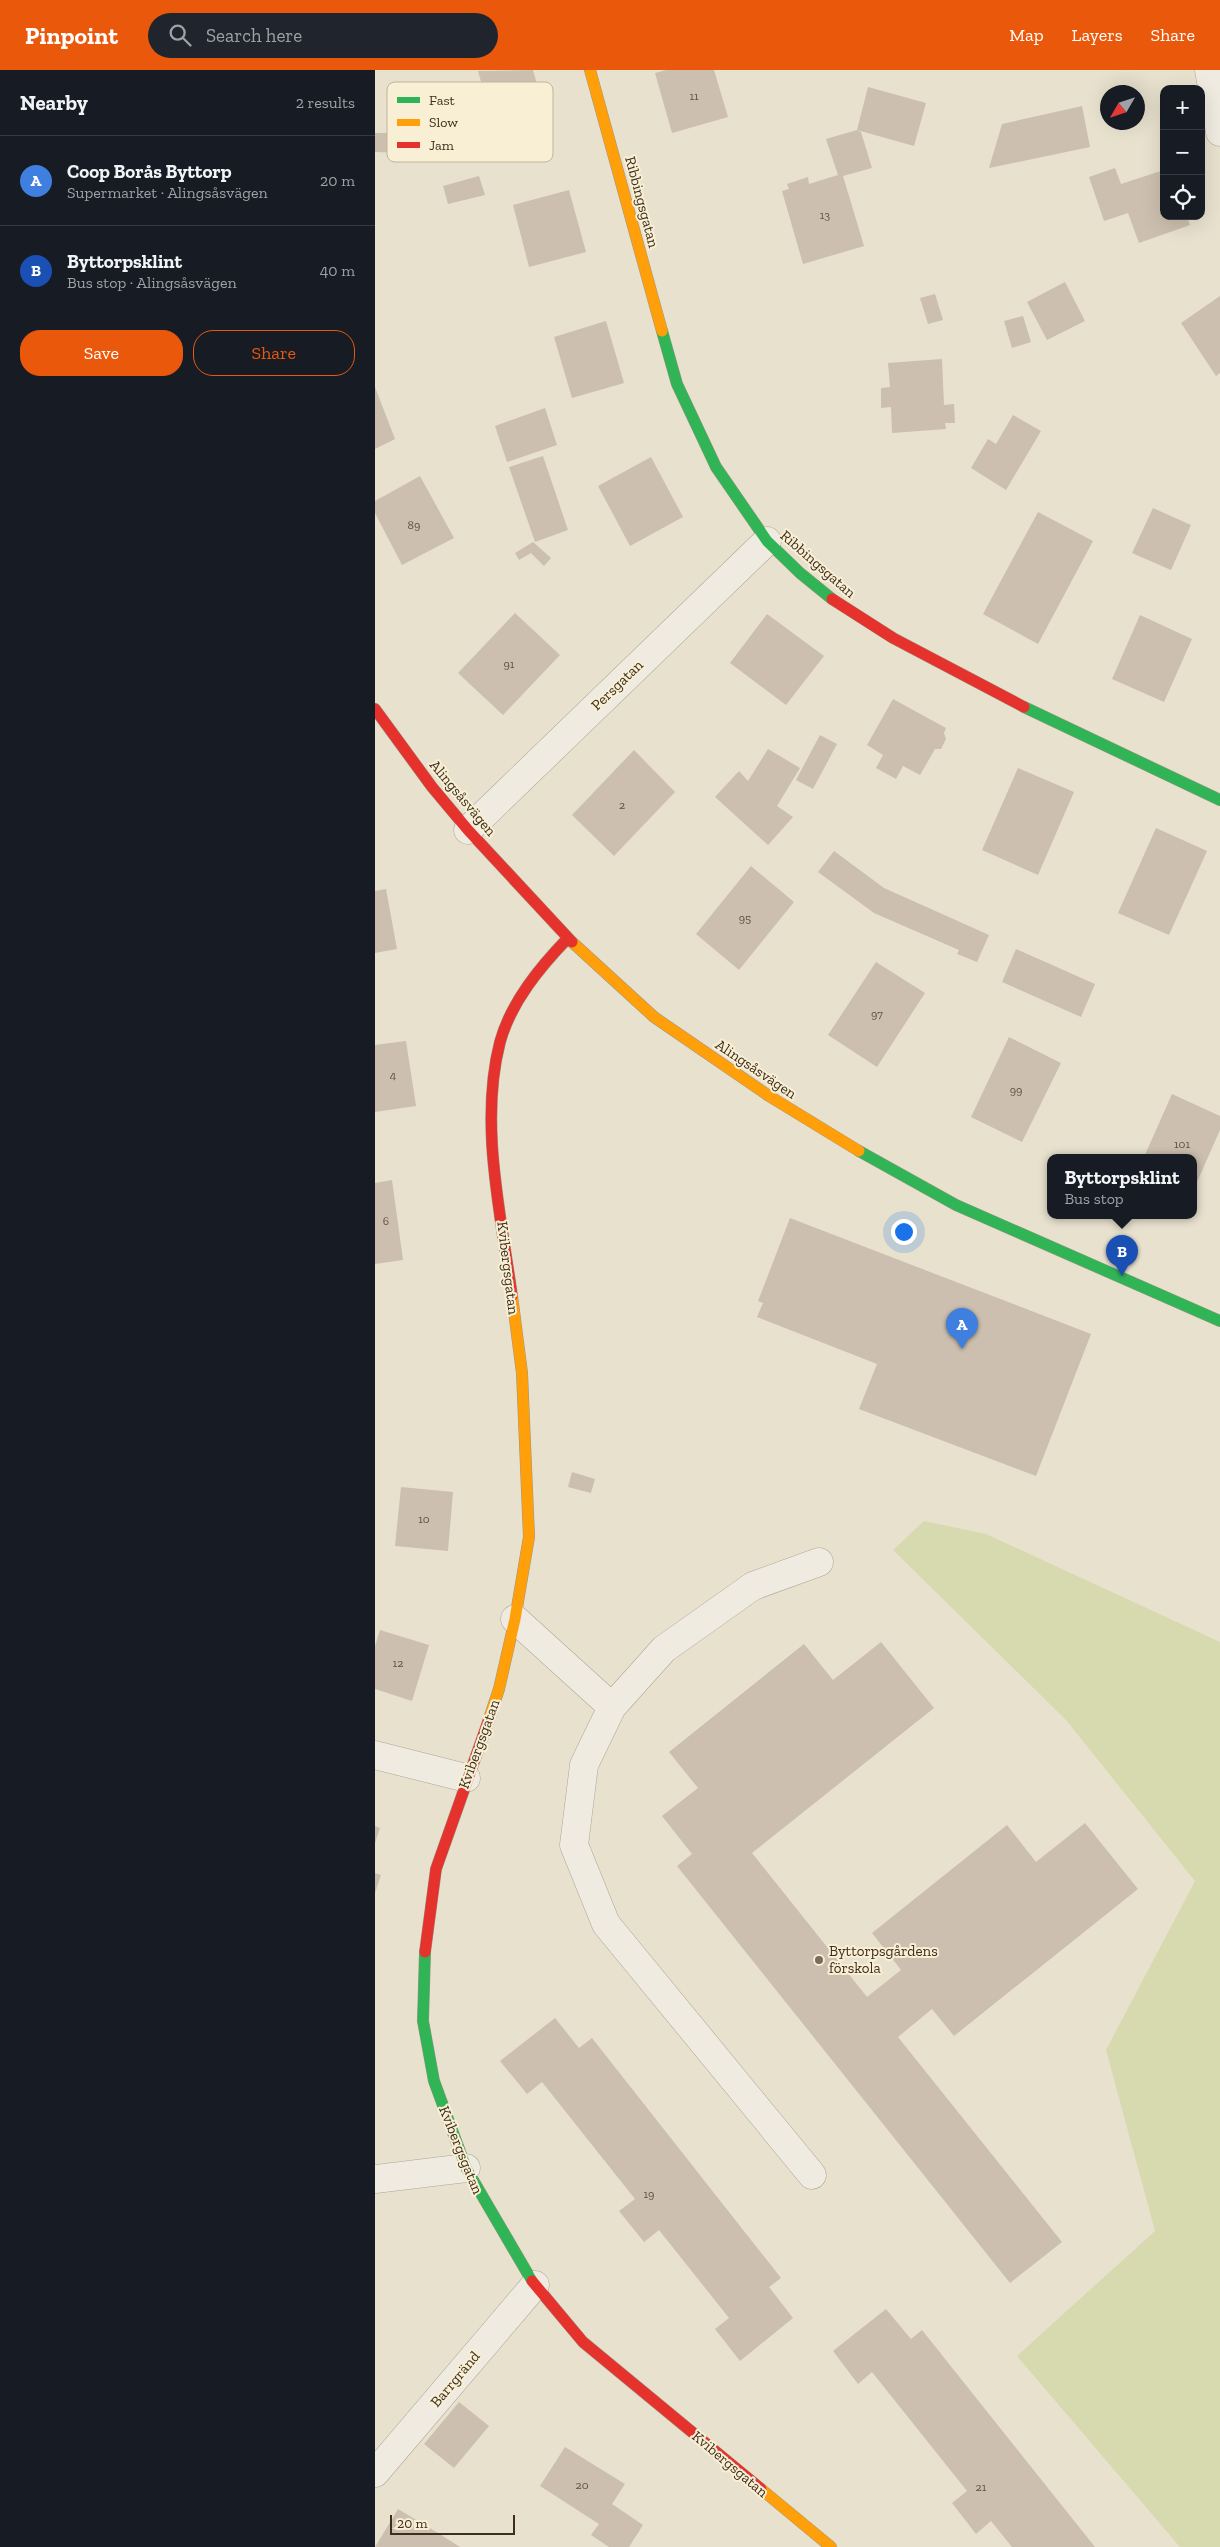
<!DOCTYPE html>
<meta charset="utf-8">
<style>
body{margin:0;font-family:"Zilla Slab",serif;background:#20242c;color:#f1f3f6}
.controls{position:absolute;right:15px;top:15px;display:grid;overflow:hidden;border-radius:10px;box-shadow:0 5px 20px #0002}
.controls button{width:45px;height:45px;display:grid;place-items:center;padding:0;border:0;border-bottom:1px solid #363941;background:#171b24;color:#f1f3f6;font:25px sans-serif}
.compass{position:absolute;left:725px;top:15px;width:45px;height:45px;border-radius:50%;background:#171b24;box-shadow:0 5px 20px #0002;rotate:231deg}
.scale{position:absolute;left:15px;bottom:12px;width:125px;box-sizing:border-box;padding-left:5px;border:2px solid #3d2e1d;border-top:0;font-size:14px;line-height:18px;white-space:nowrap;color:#3d2e1d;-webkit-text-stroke:4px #f9efd4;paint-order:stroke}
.you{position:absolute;left:528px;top:1161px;width:18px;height:18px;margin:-12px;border:4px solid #fff;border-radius:50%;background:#1a73e8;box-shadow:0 0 0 8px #1a73e833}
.badge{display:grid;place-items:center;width:32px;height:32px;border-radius:50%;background:#ea580c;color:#fff;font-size:16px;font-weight:700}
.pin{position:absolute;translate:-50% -41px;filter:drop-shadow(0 1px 2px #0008)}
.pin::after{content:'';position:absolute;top:26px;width:18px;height:15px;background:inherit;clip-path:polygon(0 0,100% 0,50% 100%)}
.popup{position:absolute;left:672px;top:1084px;width:150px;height:65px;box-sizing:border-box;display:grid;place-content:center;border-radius:10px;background:#171b24;filter:drop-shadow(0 1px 4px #0005);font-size:16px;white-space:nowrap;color:#9ea1a6}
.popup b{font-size:19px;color:#f1f3f6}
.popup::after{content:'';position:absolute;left:50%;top:100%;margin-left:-10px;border:10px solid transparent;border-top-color:#171b24}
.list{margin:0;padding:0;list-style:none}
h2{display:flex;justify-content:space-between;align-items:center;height:65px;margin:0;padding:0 20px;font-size:21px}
h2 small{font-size:16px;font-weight:400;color:#9ea1a6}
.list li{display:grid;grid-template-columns:32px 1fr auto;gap:15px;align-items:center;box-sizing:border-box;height:90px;padding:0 20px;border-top:1px solid #363941}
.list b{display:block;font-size:19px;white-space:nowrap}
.list p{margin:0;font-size:16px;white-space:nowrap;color:#9ea1a6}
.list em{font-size:16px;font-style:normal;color:#9ea1a6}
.actions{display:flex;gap:10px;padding:15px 20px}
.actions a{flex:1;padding:11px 0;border:1px solid #ea580c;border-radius:20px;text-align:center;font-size:18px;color:#ea580c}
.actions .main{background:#ea580c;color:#fff}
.icon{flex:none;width:28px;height:28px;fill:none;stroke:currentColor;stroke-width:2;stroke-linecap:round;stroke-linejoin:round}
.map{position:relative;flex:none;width:845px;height:2477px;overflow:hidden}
header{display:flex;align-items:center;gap:30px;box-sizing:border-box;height:70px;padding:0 25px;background:#ea580c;color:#fff}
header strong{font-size:24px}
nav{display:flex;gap:28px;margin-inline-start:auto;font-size:18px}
.search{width:350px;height:45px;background:#20242c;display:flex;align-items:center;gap:12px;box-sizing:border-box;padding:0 18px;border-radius:28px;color:#9ea1a6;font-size:19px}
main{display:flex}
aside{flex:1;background:#171b24}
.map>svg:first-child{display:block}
.green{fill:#d7d9af}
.building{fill:#ccbfaf}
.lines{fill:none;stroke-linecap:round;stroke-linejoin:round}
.street-casing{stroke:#ada697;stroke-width:29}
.fast-casing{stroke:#9d9587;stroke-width:12}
.slow-casing{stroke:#9d9587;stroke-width:12}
.jam-casing{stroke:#9d9587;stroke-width:12}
.street{stroke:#efebe1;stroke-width:28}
.fast{stroke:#30b455;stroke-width:11}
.slow{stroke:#ff9f0a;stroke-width:11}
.jam{stroke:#e5322d;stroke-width:11}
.poi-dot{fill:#796d5b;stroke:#f9efd4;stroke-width:2}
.labels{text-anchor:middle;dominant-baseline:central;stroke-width:4;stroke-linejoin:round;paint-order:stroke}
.number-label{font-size:12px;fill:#615242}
.street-label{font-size:15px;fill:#3d2e1d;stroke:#f9efd4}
.poi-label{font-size:15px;fill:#3d2e1d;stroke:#f9efd4;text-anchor:start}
.key{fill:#f9efd4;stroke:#c1b59d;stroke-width:1}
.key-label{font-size:14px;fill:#3d2e1d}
</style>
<header>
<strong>Pinpoint</strong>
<div class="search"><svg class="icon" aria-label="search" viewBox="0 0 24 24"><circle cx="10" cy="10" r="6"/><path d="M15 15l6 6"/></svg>Search here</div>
<nav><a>Map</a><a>Layers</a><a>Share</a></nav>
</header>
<main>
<aside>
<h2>Nearby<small>2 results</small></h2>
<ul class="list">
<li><span class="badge" style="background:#3f7fe0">A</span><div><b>Coop Borås Byttorp</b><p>Supermarket · Alingsåsvägen</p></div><em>20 m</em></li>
<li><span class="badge" style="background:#1a4fb4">B</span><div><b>Byttorpsklint</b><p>Bus stop · Alingsåsvägen</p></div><em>40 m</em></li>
</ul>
<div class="actions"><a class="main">Save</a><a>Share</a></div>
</aside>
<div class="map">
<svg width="845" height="2477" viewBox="0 0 845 2477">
<rect width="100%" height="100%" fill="#e8e1ce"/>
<path class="green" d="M 549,1451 L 611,1464 L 845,1572 L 845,2477 L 805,2477 L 642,2286 L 780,2161 L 731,1980 L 820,1811 L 691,1650 L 518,1480 Z"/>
<path class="building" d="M 158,0 L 170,42 L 94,65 L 83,27 L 108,19 L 103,1 Z
M 291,0 L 339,0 L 353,47 L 297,63 L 280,3 Z
M 493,17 L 551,33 L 539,76 L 482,60 L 486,62 L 497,98 L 468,106 L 489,176 L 428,194 L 407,121 L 414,119 L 412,114 L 433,107 L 434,114 L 463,105 L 451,69 L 482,60 Z
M 707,36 L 715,77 L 614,98 L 627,54 Z
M 0,63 L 22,63 L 28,83 L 0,82 Z
M 740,98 L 746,114 L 789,100 L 789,146 L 812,146 L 815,155 L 764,173 L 753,143 L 729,151 L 714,107 Z
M 104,106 L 110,125 L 73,134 L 68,116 Z
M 194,120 L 211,182 L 154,197 L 138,135 Z
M 690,212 L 710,251 L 672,270 L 652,232 Z
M 560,224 L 568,250 L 553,254 L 545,228 Z
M 845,226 L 845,303 L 841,306 L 806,253 Z
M 648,246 L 656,272 L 637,278 L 629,251 Z
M 231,251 L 249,313 L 197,328 L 179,267 Z
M 567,289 L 569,335 L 579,334 L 580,353 L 570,353 L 571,359 L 517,363 L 516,337 L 506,338 L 506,318 L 515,317 L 513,293 Z
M 0,317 L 20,369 L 0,379 Z
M 170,338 L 182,375 L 132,392 L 120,356 Z
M 638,345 L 666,361 L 631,420 L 596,398 L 613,369 L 621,374 Z
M 168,386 L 193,460 L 160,472 L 134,397 Z
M 276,387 L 308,447 L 255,476 L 223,416 Z
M 45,406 L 79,468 L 27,495 L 0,443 L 0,431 Z
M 778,438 L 816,455 L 796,500 L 757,483 Z
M 663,442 L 718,471 L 663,574 L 608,544 Z
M 158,472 L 176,488 L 169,496 L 156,483 L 144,490 L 140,483 Z
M 140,543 L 185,585 L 128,645 L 83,603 Z
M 392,544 L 449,586 L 411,635 L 355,593 Z
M 765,545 L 817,569 L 789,632 L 737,609 Z
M 518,629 L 571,658 L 569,663 L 571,669 L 566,679 L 560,679 L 545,705 L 528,696 L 521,709 L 501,698 L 508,685 L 492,675 Z
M 445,665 L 462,674 L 438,719 L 421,710 Z
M 393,679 L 425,698 L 402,736 L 418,747 L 393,775 L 340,727 L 364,701 L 373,711 Z
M 259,680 L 300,722 L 239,786 L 197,745 Z
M 643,698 L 699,722 L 663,805 L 607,780 Z
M 781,758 L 832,781 L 794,865 L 743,843 Z
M 459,781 L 509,818 L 614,865 L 602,892 L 582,884 L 584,880 L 499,843 L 443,802 Z
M 376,796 L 419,832 L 364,900 L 321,864 Z
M 11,819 L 22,879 L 0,883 L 0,821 Z
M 641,879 L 720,914 L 706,947 L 627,912 Z
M 501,892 L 550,923 L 502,997 L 453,965 Z
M 634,967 L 686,993 L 647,1072 L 596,1047 Z
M 31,971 L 41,1036 L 0,1042 L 0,975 Z
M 797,1024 L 845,1046 L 845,1060 L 818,1121 L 818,1087 L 769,1087 Z
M 17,1110 L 28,1190 L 0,1194 L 0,1113 Z
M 415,1148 L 716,1264 L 661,1406 L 484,1339 L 502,1294 L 382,1247 L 388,1233 L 383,1231 Z
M 197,1402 L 220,1409 L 216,1423 L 193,1417 Z
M 26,1417 L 78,1422 L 73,1481 L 20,1476 Z
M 5,1560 L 54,1575 L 37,1631 L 0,1619 L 0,1576 Z
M 506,1572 L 559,1638 L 377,1783 L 492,1927 L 526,1900 L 497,1863 L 632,1755 L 661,1792 L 710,1753 L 763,1819 L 579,1966 L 557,1939 L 523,1967 L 687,2172 L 635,2213 L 302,1796 L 317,1784 L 287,1746 L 323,1718 L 294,1682 L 429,1574 L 458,1610 Z
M 0,1756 L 5,1758 L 0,1773 Z
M 0,1803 L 6,1805 L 0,1823 Z
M 180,1948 L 204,1978 L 217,1968 L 406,2208 L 394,2217 L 418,2248 L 365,2291 L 340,2259 L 354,2248 L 284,2160 L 269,2172 L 244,2141 L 260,2129 L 167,2012 L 152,2024 L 125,1991 Z
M 511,2239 L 536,2269 L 547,2260 L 720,2477 L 637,2477 L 616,2451 L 601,2464 L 577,2433 L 592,2421 L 497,2302 L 483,2314 L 458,2281 Z
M 84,2332 L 114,2356 L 79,2398 L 49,2374 Z
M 190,2377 L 250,2414 L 237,2434 L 268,2455 L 254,2477 L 234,2477 L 216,2465 L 224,2454 L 165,2416 Z
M 23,2439 L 63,2463 L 85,2477 L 0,2477 Z"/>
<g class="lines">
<g class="street-casing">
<path id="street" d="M 834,0 L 845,62
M 93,760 L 392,471
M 140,1549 L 237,1637 L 209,1695 L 199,1775 L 231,1854 L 437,2105
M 237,1637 L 289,1579 L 378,1516 L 444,1492
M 0,1685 L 91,1708
M 0,2109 L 91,2098
M 0,2403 L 160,2215"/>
</g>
<g class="fast-casing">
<path id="fast" d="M 287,261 L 302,314 L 341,397 L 392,471 L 425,503 L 457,529
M 649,637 L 845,730
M 484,1081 L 581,1135 L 845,1251
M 50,1882 L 48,1951 L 59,2011 L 91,2098 L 157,2211"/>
</g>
<g class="slow-casing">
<path id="slow" d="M 215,0 L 287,261
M 197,872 L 279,947 L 394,1026 L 484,1081
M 113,1652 L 124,1619 L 140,1549 L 154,1467 L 147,1303 L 137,1226
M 386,2419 L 456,2477"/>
</g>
<g class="jam-casing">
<path id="jam" d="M 457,529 L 518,568 L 649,637
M 0,639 L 57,717 L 93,760 L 197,872
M 137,1226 C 126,1145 104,1053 125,972 C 136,932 165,897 193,868
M 50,1882 L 61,1799 L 113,1652
M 157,2211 L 208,2272 L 386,2419"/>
</g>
<use href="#street" class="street"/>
<use href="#fast" class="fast"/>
<use href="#slow" class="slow"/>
<use href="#jam" class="jam"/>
</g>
<circle class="poi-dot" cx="444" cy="1890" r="5"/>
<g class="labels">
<g class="number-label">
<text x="319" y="26">11</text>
<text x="450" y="145">13</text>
<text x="39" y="455">89</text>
<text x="134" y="594">91</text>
<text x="247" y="735">2</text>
<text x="370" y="848">95</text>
<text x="502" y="944">97</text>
<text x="18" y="1005">4</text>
<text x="641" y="1020">99</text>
<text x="807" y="1074">101</text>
<text x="11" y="1151">6</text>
<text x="49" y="1449">10</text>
<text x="23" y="1593">12</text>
<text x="274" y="2124">19</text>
<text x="207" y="2415">20</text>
<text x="606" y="2417">21</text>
</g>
<g class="street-label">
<text transform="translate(267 132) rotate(75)">Ribbingsgatan</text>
<text transform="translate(443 494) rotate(41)">Ribbingsgatan</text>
<text transform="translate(242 615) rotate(-44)">Persgatan</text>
<text transform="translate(88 728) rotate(50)">Alingsåsvägen</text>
<text transform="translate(381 999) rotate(34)">Alingsåsvägen</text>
<text transform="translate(133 1198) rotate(83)">Kvibergsgatan</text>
<text transform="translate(104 1674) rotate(-70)">Kvibergsgatan</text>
<text transform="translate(86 2080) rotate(68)">Kvibergsgatan</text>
<text transform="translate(80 2309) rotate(-50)">Barrgränd</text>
<text transform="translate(355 2394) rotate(40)">Kvibergsgatan</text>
</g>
<g class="poi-label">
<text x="454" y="1881">Byttorpsgårdens<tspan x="454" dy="17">förskola</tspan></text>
</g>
</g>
<rect x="12" y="12" width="166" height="80" rx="8" class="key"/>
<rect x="22" y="27" width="23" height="6" fill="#30b455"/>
<rect x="22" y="49" width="23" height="7" fill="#ff9f0a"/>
<rect x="22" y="72" width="23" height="6" fill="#e5322d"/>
<g class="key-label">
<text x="54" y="35">Fast</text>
<text x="54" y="57">Slow</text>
<text x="54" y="80">Jam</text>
</g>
</svg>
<div class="controls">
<button>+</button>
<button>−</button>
<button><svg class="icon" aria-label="locate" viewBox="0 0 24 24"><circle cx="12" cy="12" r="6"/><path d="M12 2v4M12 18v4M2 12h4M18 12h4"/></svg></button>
</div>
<svg class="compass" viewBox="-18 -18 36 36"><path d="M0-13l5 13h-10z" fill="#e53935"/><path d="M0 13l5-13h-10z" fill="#9ea1a6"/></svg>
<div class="scale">20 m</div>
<div class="you"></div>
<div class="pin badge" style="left:587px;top:1279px;background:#3f7fe0">A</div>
<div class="pin badge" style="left:747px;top:1206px;background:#1a4fb4">B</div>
<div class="popup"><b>Byttorpsklint</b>Bus stop</div>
</div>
</main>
